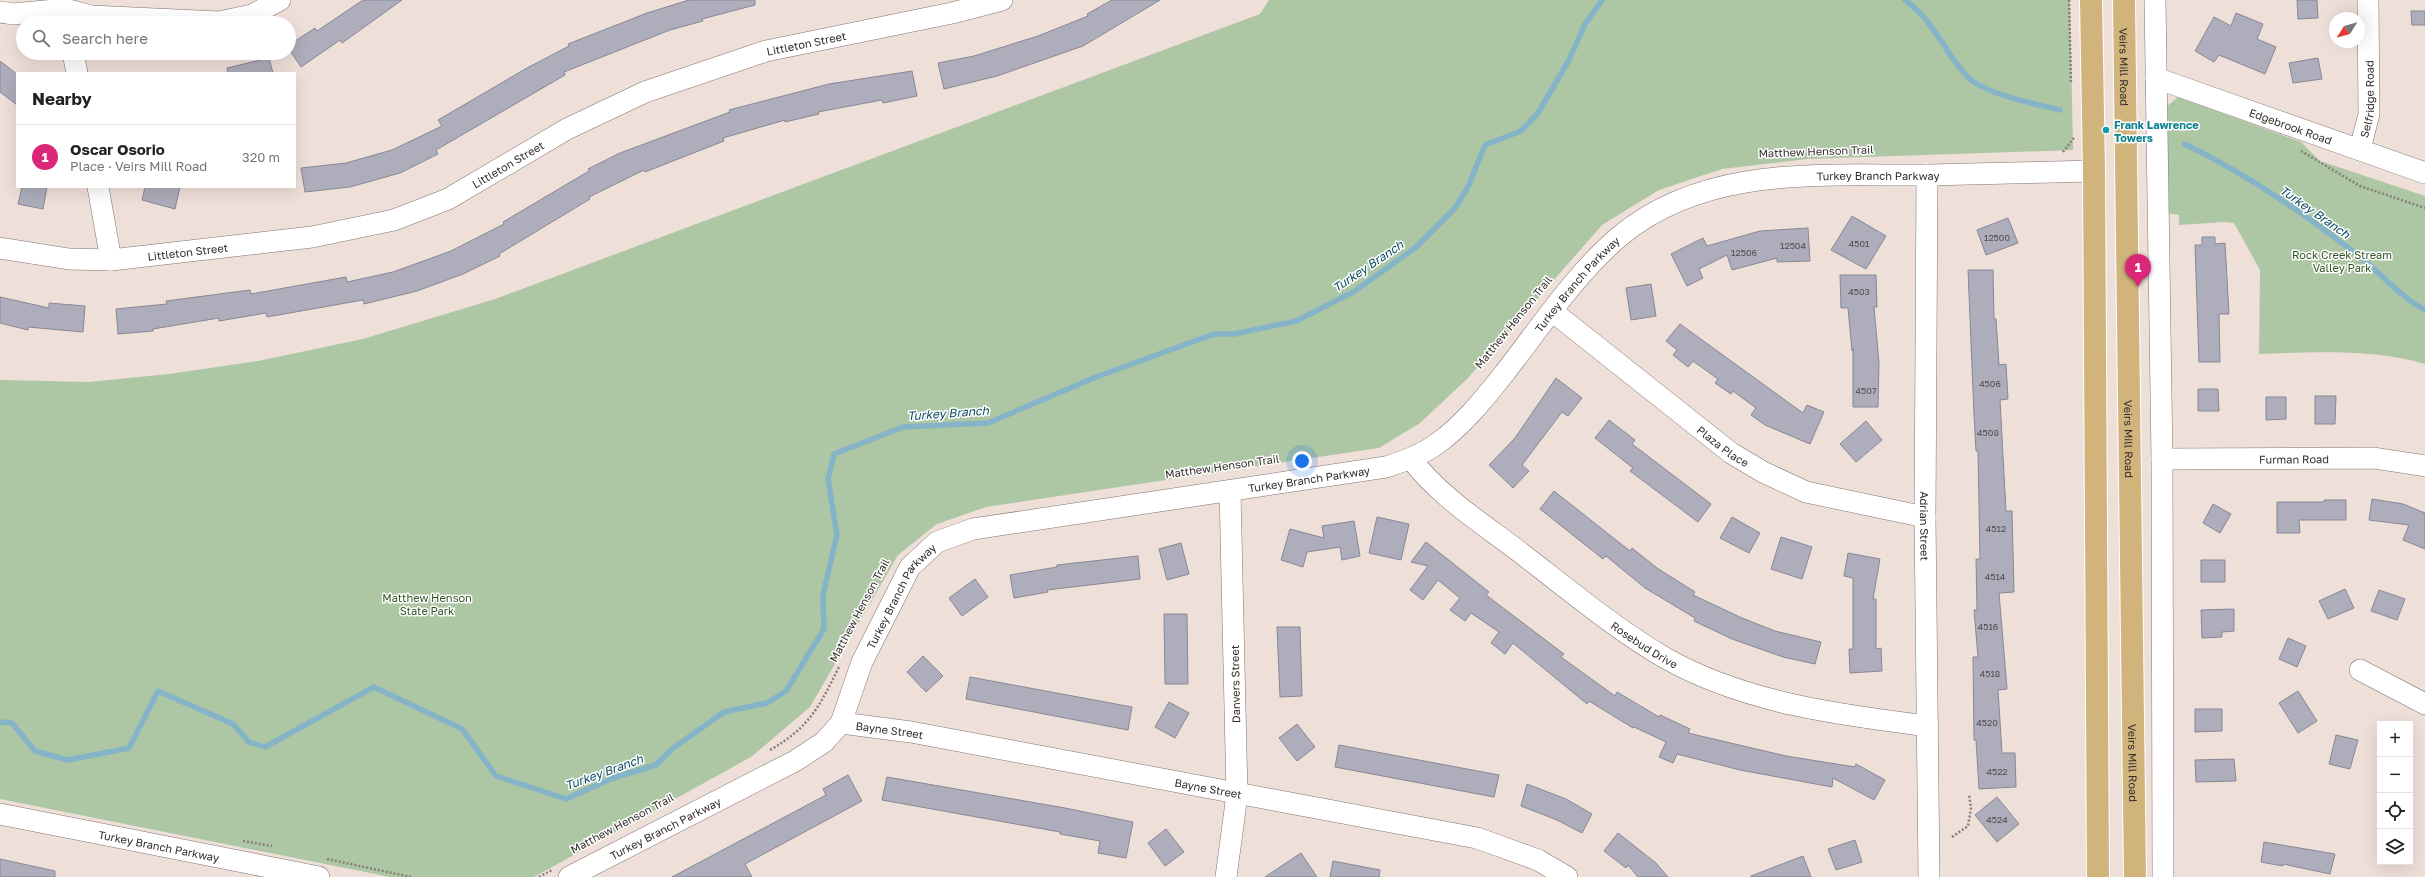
<!DOCTYPE html>
<meta charset="utf-8">
<style>
body{margin:0;font-family:"Golos Text",sans-serif;background:#f2f2f2;color:#222}
.controls{position:absolute;right:12px;bottom:12px;display:grid;overflow:hidden;border-radius:0px;box-shadow:0 4px 16px #0002}
.controls button{width:36px;height:36px;display:grid;place-items:center;padding:0;border:0;border-bottom:1px solid #e0e0e0;background:#fff;color:#222;font:20px sans-serif}
.compass{position:absolute;left:2329px;top:12px;width:36px;height:36px;border-radius:50%;background:#fff;box-shadow:0 4px 16px #0002;rotate:233deg}
.you{position:absolute;left:1302px;top:461px;width:14px;height:14px;margin:-10px;border:3px solid #fff;border-radius:50%;background:#1a73e8;box-shadow:0 0 0 6px #1a73e833}
.badge{display:grid;place-items:center;width:26px;height:26px;border-radius:50%;background:#db2777;color:#fff;font-size:13px;font-weight:700}
.pin{position:absolute;translate:-50% -33px;filter:drop-shadow(0 1px 2px #0008)}
.pin::after{content:'';position:absolute;top:21px;width:14px;height:12px;background:inherit;clip-path:polygon(0 0,100% 0,50% 100%)}
.list{margin:0;padding:0;list-style:none}
h2{display:flex;justify-content:space-between;align-items:center;height:52px;margin:0;padding:0 16px;font-size:17px}
h2 small{font-size:13px;font-weight:400;color:#767676}
.list li{display:grid;grid-template-columns:26px 1fr auto;gap:12px;align-items:center;box-sizing:border-box;height:64px;padding:0 16px;border-top:1px solid #e0e0e0}
.list b{display:block;font-size:15px;white-space:nowrap}
.list p{margin:0;font-size:13px;white-space:nowrap;color:#767676}
.list em{font-size:13px;font-style:normal;color:#767676}
.icon{flex:none;width:22px;height:22px;fill:none;stroke:currentColor;stroke-width:2;stroke-linecap:round;stroke-linejoin:round}
.map{position:relative;flex:none;width:2425px;height:877px;overflow:hidden}
.search{position:absolute;background:#fff;box-shadow:0 4px 16px #0002;left:16px;top:16px;width:280px;height:44px;display:flex;align-items:center;gap:10px;box-sizing:border-box;padding:0 14px;border-radius:22px;color:#767676;font-size:15px}
.panel{position:absolute;background:#fff;box-shadow:0 4px 16px #0002;left:16px;top:72px;width:280px;height:116px;border-radius:0px}
.map>svg:first-child{display:block}
.green{fill:#adc6a4}
.lines{fill:none;stroke-linecap:round;stroke-linejoin:round}
.stream{stroke:#85b4c8;stroke-width:5.5}
.building{fill:#adadbb;stroke:#878895}
.minor-casing{stroke:#82746f;stroke-width:22}
.primary-casing{stroke:#fff;stroke-width:24}
.path{stroke:#887e79;stroke-width:2.5;stroke-dasharray:2 2;stroke-linecap:butt}
.minor{stroke:#fff;stroke-width:21}
.primary{stroke:#d1b37c;stroke-width:22}
.culture-dot{fill:#0f9aa8;stroke:#fff;stroke-width:1.5}
.labels{text-anchor:middle;dominant-baseline:central;stroke-width:3;stroke-linejoin:round;paint-order:stroke}
.number-label{font-size:9px;fill:#524d4e}
.street-label{font-size:11px;fill:#332d2a;stroke:#fff}
.culture-label{font-size:11px;font-weight:bold;fill:#0d838f;stroke:#fff;text-anchor:start}
.park-label{font-size:11px;fill:#315423;stroke:#fff}
.water-label{font-size:12px;font-style:italic;fill:#0a4c61;stroke:#fff}
</style>
<div class="map">
<svg width="2425" height="877" viewBox="0 0 2425 877">
<rect width="100%" height="100%" fill="#efdfd9"/>
<path class="green" d="M 1269,0 L 2070,0 L 2073,150 L 1807,159 L 1722,169 L 1659,190 L 1602,225 L 1467,379 L 1420,423 L 1379,448 L 986,507 L 937,524 L 898,555 L 810,707 L 751,757 L 534,877 L 390,877 L 0,799 L 0,380 L 89,382 L 169,374 L 258,361 L 363,339 L 495,299 L 1260,14 Z
M 2178,97 L 2301,142 L 2320,161 L 2425,196 L 2425,364 C 2377,349 2310,352 2259,354 L 2260,270 L 2234,223 L 2224,222 L 2179,225 L 2179,215 L 2165,213 L 2166,107 Z"/>
<g class="lines">
<path class="stream" d="M 1905,0 C 1935,22 1943,50 1966,75 C 1982,94 2036,104 2060,110
M 2185,144 C 2244,173 2304,213 2356,254 C 2379,271 2400,297 2425,310
M 0,722 L 12,723 L 35,751 L 68,760 L 129,748 L 158,691 L 233,724 L 249,742 L 265,747 L 374,687 L 462,729 L 496,776 L 566,799 L 613,778 L 656,765 L 672,749 L 724,712 L 767,703 L 786,691 L 824,629 L 823,595 L 837,535 L 828,479 L 834,454 L 903,427 L 988,423 L 1096,377 L 1214,334 L 1234,334 L 1296,321 L 1355,291 L 1415,248 L 1455,208 L 1468,187 L 1485,145 L 1521,131 L 1538,113 L 1569,60 L 1585,24 L 1602,0"/>
</g>
<path class="building" d="M 363,0 L 402,0 L 342,43 L 340,40 L 301,67 L 289,49 L 289,45 L 315,28 L 317,31 Z
M 689,0 L 755,0 L 755,5 L 702,19 L 703,21 L 670,30 L 564,72 L 565,75 L 436,150 L 438,154 L 400,173 L 350,187 L 305,192 L 301,168 L 346,163 L 392,150 L 442,126 L 438,120 L 527,68 L 569,46 L 568,44 L 647,13 Z
M 1112,0 L 1160,0 L 1083,46 L 997,76 L 944,89 L 938,63 L 974,56 L 1038,36 L 1088,16 L 1087,14 Z
M 2297,0 L 2317,0 L 2318,18 L 2298,19 Z
M 2411,11 L 2425,11 L 2425,25 L 2412,25 Z
M 2236,13 L 2263,24 L 2257,39 L 2276,47 L 2265,74 L 2219,55 L 2214,62 L 2195,51 L 2214,17 L 2231,26 Z
M 269,58 L 273,73 L 228,73 L 227,68 Z
M 2318,58 L 2322,79 L 2293,83 L 2289,63 Z
M 0,61 L 17,74 L 17,105 L 0,92 Z
M 912,71 L 917,96 L 883,103 L 882,100 L 818,112 L 819,114 L 785,122 L 785,120 L 723,138 L 724,141 L 645,172 L 644,170 L 589,197 L 590,199 L 499,254 L 500,256 L 463,274 L 417,291 L 364,304 L 363,300 L 267,317 L 266,313 L 219,321 L 219,318 L 153,329 L 153,331 L 118,334 L 116,309 L 167,304 L 166,301 L 250,290 L 251,294 L 346,277 L 347,282 L 393,272 L 451,251 L 504,224 L 503,222 L 589,171 L 588,169 L 620,153 L 730,112 L 729,110 L 829,84 Z
M 22,187 L 47,187 L 43,209 L 18,204 Z
M 145,187 L 180,187 L 175,209 L 142,200 Z
M 1852,216 L 1886,236 L 1866,269 L 1831,250 Z
M 2008,218 L 2018,243 L 1986,255 L 1977,230 Z
M 1808,228 L 1810,261 L 1777,262 L 1777,258 L 1732,270 L 1727,255 L 1699,269 L 1703,278 L 1687,286 L 1671,254 L 1703,238 L 1707,246 L 1760,231 Z
M 2202,237 L 2215,237 L 2215,244 L 2225,243 L 2229,314 L 2219,314 L 2220,362 L 2199,362 L 2195,245 L 2202,245 Z
M 1968,270 L 1993,270 L 1994,319 L 1996,319 L 1999,365 L 2006,364 L 2008,399 L 2000,400 L 2006,511 L 2012,511 L 2014,592 L 1999,593 L 2007,689 L 1998,690 L 2002,753 L 2015,753 L 2016,787 L 1979,789 L 1976,740 L 1974,740 L 1973,657 L 1978,657 L 1974,610 L 1977,610 L 1976,559 L 1980,559 L 1978,451 L 1976,451 L 1974,415 Z
M 1840,275 L 1876,275 L 1877,307 L 1874,307 L 1879,363 L 1878,407 L 1853,407 L 1853,348 L 1852,351 L 1848,308 L 1841,308 Z
M 1651,284 L 1656,316 L 1631,320 L 1626,288 Z
M 0,297 L 49,308 L 49,303 L 85,306 L 83,332 L 28,327 L 28,330 L 0,323 Z
M 1680,324 L 1803,413 L 1807,405 L 1824,412 L 1810,444 L 1765,425 L 1751,415 L 1756,408 L 1733,391 L 1731,394 L 1715,383 L 1718,379 L 1693,361 L 1688,367 L 1673,355 L 1677,350 L 1666,341 Z
M 1556,378 L 1582,398 L 1568,416 L 1562,412 L 1522,465 L 1529,471 L 1513,488 L 1489,465 L 1515,438 Z
M 2198,389 L 2218,389 L 2219,411 L 2198,411 Z
M 2315,396 L 2336,396 L 2335,424 L 2315,424 Z
M 2266,397 L 2286,397 L 2286,419 L 2266,420 Z
M 1609,420 L 1635,440 L 1632,444 L 1711,504 L 1698,522 L 1630,471 L 1633,468 L 1595,438 Z
M 1866,421 L 1882,440 L 1856,462 L 1840,444 Z
M 1554,491 L 1630,551 L 1632,548 L 1657,568 L 1695,592 L 1693,595 L 1742,618 L 1775,631 L 1821,642 L 1815,664 L 1783,657 L 1732,639 L 1694,621 L 1695,618 L 1645,588 L 1606,556 L 1603,559 L 1540,509 Z
M 2372,499 L 2403,504 L 2425,513 L 2425,549 L 2403,540 L 2409,525 L 2369,520 Z
M 2324,500 L 2346,500 L 2346,520 L 2299,520 L 2300,533 L 2277,533 L 2277,502 L 2324,502 Z
M 2213,504 L 2231,514 L 2220,533 L 2203,523 Z
M 1377,517 L 1409,524 L 1401,560 L 1369,553 Z
M 1732,517 L 1760,533 L 1749,553 L 1720,538 Z
M 1354,521 L 1360,556 L 1342,560 L 1340,547 L 1307,552 L 1303,567 L 1281,560 L 1290,529 L 1324,538 L 1322,526 Z
M 1781,537 L 1812,547 L 1802,579 L 1771,569 Z
M 1426,542 L 1489,592 L 1486,595 L 1564,654 L 1561,657 L 1615,696 L 1617,692 L 1659,717 L 1660,715 L 1690,729 L 1688,733 L 1786,756 L 1855,767 L 1856,764 L 1885,780 L 1874,800 L 1833,778 L 1832,787 L 1740,770 L 1677,754 L 1673,763 L 1659,757 L 1666,742 L 1634,727 L 1633,728 L 1589,701 L 1587,704 L 1513,643 L 1505,654 L 1491,643 L 1499,632 L 1471,613 L 1465,621 L 1450,610 L 1460,598 L 1438,580 L 1423,600 L 1410,590 L 1428,566 L 1411,562 Z
M 1181,543 L 1189,574 L 1167,580 L 1159,549 Z
M 1848,553 L 1880,559 L 1873,599 L 1876,599 L 1876,649 L 1881,648 L 1882,671 L 1850,673 L 1849,649 L 1853,649 L 1853,578 L 1844,576 Z
M 1138,556 L 1140,579 L 1047,590 L 1048,592 L 1014,598 L 1010,575 L 1057,567 L 1057,565 Z
M 2201,560 L 2225,560 L 2225,582 L 2201,582 Z
M 975,579 L 988,597 L 962,616 L 949,598 Z
M 2345,589 L 2354,608 L 2328,619 L 2319,601 Z
M 2379,590 L 2405,599 L 2397,620 L 2371,611 Z
M 2234,609 L 2234,631 L 2222,632 L 2222,637 L 2202,638 L 2201,610 Z
M 1164,614 L 1187,614 L 1188,684 L 1165,684 Z
M 1277,627 L 1300,627 L 1302,696 L 1280,697 Z
M 2288,638 L 2306,646 L 2297,667 L 2279,659 Z
M 923,656 L 943,676 L 926,692 L 907,672 Z
M 970,677 L 1132,707 L 1128,730 L 966,699 Z
M 2298,691 L 2317,721 L 2298,733 L 2279,703 Z
M 1169,702 L 1189,713 L 1175,738 L 1155,727 Z
M 2195,709 L 2222,709 L 2222,731 L 2195,732 Z
M 1297,724 L 1315,747 L 1297,761 L 1279,738 Z
M 2336,735 L 2358,740 L 2350,769 L 2329,764 Z
M 1339,745 L 1499,775 L 1494,797 L 1335,767 Z
M 2234,759 L 2236,781 L 2196,782 L 2195,760 Z
M 848,775 L 862,801 L 745,864 L 752,877 L 672,877 L 826,795 L 823,789 Z
M 887,777 L 1065,808 L 1133,822 L 1126,858 L 1098,853 L 1100,841 L 1060,834 L 1060,832 L 882,800 Z
M 1527,784 L 1566,799 L 1592,814 L 1582,833 L 1557,820 L 1521,806 Z
M 1997,797 L 2019,824 L 1997,842 L 1975,815 Z
M 1166,829 L 1184,852 L 1165,866 L 1148,843 Z
M 1618,833 L 1656,863 L 1668,877 L 1638,877 L 1628,865 L 1626,868 L 1604,851 Z
M 1855,840 L 1862,862 L 1836,870 L 1828,849 Z
M 2264,842 L 2335,854 L 2330,874 L 2283,864 L 2283,866 L 2261,862 Z
M 1301,853 L 1317,877 L 1265,877 Z
M 1803,856 L 1811,877 L 1751,877 L 1751,876 Z
M 0,859 L 55,871 L 55,877 L 0,877 Z
M 1333,861 L 1380,870 L 1379,877 L 1330,877 Z"/>
<g class="lines">
<g class="minor-casing">
<g id="minor">
<path d="M 2155,0 L 2162,459 L 2163,877"/>
<path d="M 0,12 L 13,14 L 65,9 L 91,16 L 219,22 L 252,15 L 280,0"/>
<path d="M 73,53 L 77,73"/>
<path id="s1" d="M 2156,78 L 2425,173"/>
<path id="s2" d="M 2360,149 L 2369,114 L 2368,0"/>
<path id="s3" d="M 1927,175 L 1925,517 L 1929,877"/>
<path d="M 98,187 L 111,260"/>
<path id="s4" d="M 0,248 L 69,259 L 111,260 L 312,237 L 394,220 L 448,199 L 567,129 L 645,92 L 766,51 L 952,13 L 1002,0"/>
<path id="s5" d="M 1552,311 L 1731,453 L 1763,472 L 1806,492 L 1925,517"/>
<path id="s6" d="M 1411,459 C 1440,497 1483,524 1521,553 C 1568,589 1615,629 1667,659 C 1746,703 1840,715 1928,726"/>
<path id="s7" d="M 2162,459 L 2374,458 L 2425,466"/>
<path d="M 2360,670 L 2425,704"/>
<path id="s8" d="M 841,723 L 911,732 L 1477,838 L 1538,860 L 1567,877"/>
<path id="s9" d="M 0,814 L 319,877"/>
<path id="s10" d="M 569,877 L 795,761 L 824,742 L 841,723 L 862,662 L 910,567 L 937,542 L 973,529 L 1386,467 C 1404,461 1422,455 1438,443 C 1463,425 1484,399 1503,375 C 1540,328 1574,275 1620,236 C 1706,164 1825,176 1929,175 C 1984,174 2039,172 2094,171"/>
<path d="M 1226,877 L 1237,795 L 1230,491"/>
</g>
</g>
<g class="primary-casing">
<g id="primary">
<path d="M 2091,0 L 2094,171 L 2098,877"/>
<path id="s11" d="M 2124,0 L 2135,877"/>
</g>
</g>
<path class="path" d="M 2069,0 L 2071,84
M 2301,151 L 2360,186 L 2425,208
M 2063,152 L 2074,138
M 770,750 C 810,727 819,707 839,667
M 1952,837 L 1968,826 L 1971,808 L 1969,794
M 243,841 L 272,846
M 327,859 L 411,877
M 539,877 L 552,870"/>
<use href="#minor" class="minor"/>
<use href="#primary" class="primary"/>
</g>
<circle class="culture-dot" cx="2106" cy="130" r="4"/>
<g class="labels">
<g class="number-label">
<text x="1997" y="237">12500</text>
<text x="1859" y="243">4501</text>
<text x="1793" y="245">12504</text>
<text x="1744" y="252">12506</text>
<text x="1859" y="291">4503</text>
<text x="1990" y="383">4506</text>
<text x="1866" y="390">4507</text>
<text x="1988" y="432">4508</text>
<text x="1996" y="528">4512</text>
<text x="1995" y="576">4514</text>
<text x="1988" y="626">4516</text>
<text x="1990" y="673">4518</text>
<text x="1987" y="722">4520</text>
<text x="1997" y="771">4522</text>
<text x="1997" y="819">4524</text>
</g>
<g class="street-label">
<text stroke="none"><textPath href="#s4" startOffset="849">Littleton Street</textPath></text>
<text stroke="none"><textPath href="#s11" startOffset="67">Veirs Mill Road</textPath></text>
<text stroke="none"><textPath href="#s2" startOffset="51">Selfridge Road</textPath></text>
<text stroke="none"><textPath href="#s1" startOffset="143">Edgebrook Road</textPath></text>
<text transform="translate(1816 151) rotate(-2)">Matthew Henson Trail</text>
<text stroke="none"><textPath href="#s4" startOffset="525">Littleton Street</textPath></text>
<text stroke="none"><textPath href="#s10" startOffset="1583">Turkey Branch Parkway</textPath></text>
<text stroke="none"><textPath href="#s4" startOffset="189">Littleton Street</textPath></text>
<text stroke="none"><textPath href="#s10" startOffset="1247">Turkey Branch Parkway</textPath></text>
<text transform="translate(1513 322) rotate(-51)">Matthew Henson Trail</text>
<text stroke="none"><textPath href="#s11" startOffset="439">Veirs Mill Road</textPath></text>
<text stroke="none"><textPath href="#s5" startOffset="218">Plaza Place</textPath></text>
<text stroke="none"><textPath href="#s7" startOffset="132">Furman Road</textPath></text>
<text transform="translate(1222 466) rotate(-8)">Matthew Henson Trail</text>
<text stroke="none"><textPath href="#s10" startOffset="900">Turkey Branch Parkway</textPath></text>
<text stroke="none"><textPath href="#s3" startOffset="351">Adrian Street</textPath></text>
<text stroke="none"><textPath href="#s10" startOffset="456">Turkey Branch Parkway</textPath></text>
<text transform="translate(859 610) rotate(-62)">Matthew Henson Trail</text>
<text stroke="none"><textPath href="#s6" startOffset="299">Rosebud Drive</textPath></text>
<text transform="translate(1235 684) rotate(-91)">Danvers Street</text>
<text stroke="none"><textPath href="#s8" startOffset="49">Bayne Street</textPath></text>
<text stroke="none"><textPath href="#s11" startOffset="763">Veirs Mill Road</textPath></text>
<text stroke="none"><textPath href="#s8" startOffset="373">Bayne Street</textPath></text>
<text transform="translate(622 823) rotate(-28)">Matthew Henson Trail</text>
<text stroke="none"><textPath href="#s10" startOffset="108">Turkey Branch Parkway</textPath></text>
<text stroke="none"><textPath href="#s9" startOffset="162">Turkey Branch Parkway</textPath></text>
</g>
<g class="culture-label">
<text x="2114" y="124">Frank Lawrence<tspan x="2114" dy="13">Towers</tspan></text>
</g>
<g class="park-label">
<text x="2342" y="254">Rock Creek Stream<tspan x="2342" dy="13">Valley Park</tspan></text>
<text x="427" y="597">Matthew Henson<tspan x="427" dy="13">State Park</tspan></text>
</g>
<g class="water-label">
<text transform="translate(2315 212) rotate(35)">Turkey Branch</text>
<text transform="translate(1368 266) rotate(-34)">Turkey Branch</text>
<text transform="translate(948 413) rotate(-4)">Turkey Branch</text>
<text transform="translate(604 772) rotate(-20)">Turkey Branch</text>
</g>
</g>
</svg>
<div class="controls">
<button>+</button>
<button>−</button>
<button><svg class="icon" aria-label="locate" viewBox="0 0 24 24"><circle cx="12" cy="12" r="6"/><path d="M12 2v4M12 18v4M2 12h4M18 12h4"/></svg></button>
<button><svg class="icon" aria-label="layers" viewBox="0 0 24 24"><path d="M12 4l9 5-9 5-9-5zM3 14l9 5 9-5"/></svg></button>
</div>
<svg class="compass" viewBox="-18 -18 36 36"><path d="M0-13l5 13h-10z" fill="#e53935"/><path d="M0 13l5-13h-10z" fill="#767676"/></svg>
<div class="you"></div>
<div class="pin badge" style="left:2138px;top:287px">1</div>
<div class="search"><svg class="icon" aria-label="search" viewBox="0 0 24 24"><circle cx="10" cy="10" r="6"/><path d="M15 15l6 6"/></svg>Search here</div>
<section class="panel">
<h2>Nearby<small></small></h2>
<ul class="list">
<li><span class="badge">1</span><div><b>Oscar Osorio</b><p>Place · Veirs Mill Road</p></div><em>320 m</em></li>
</ul>
</section>
</div>
